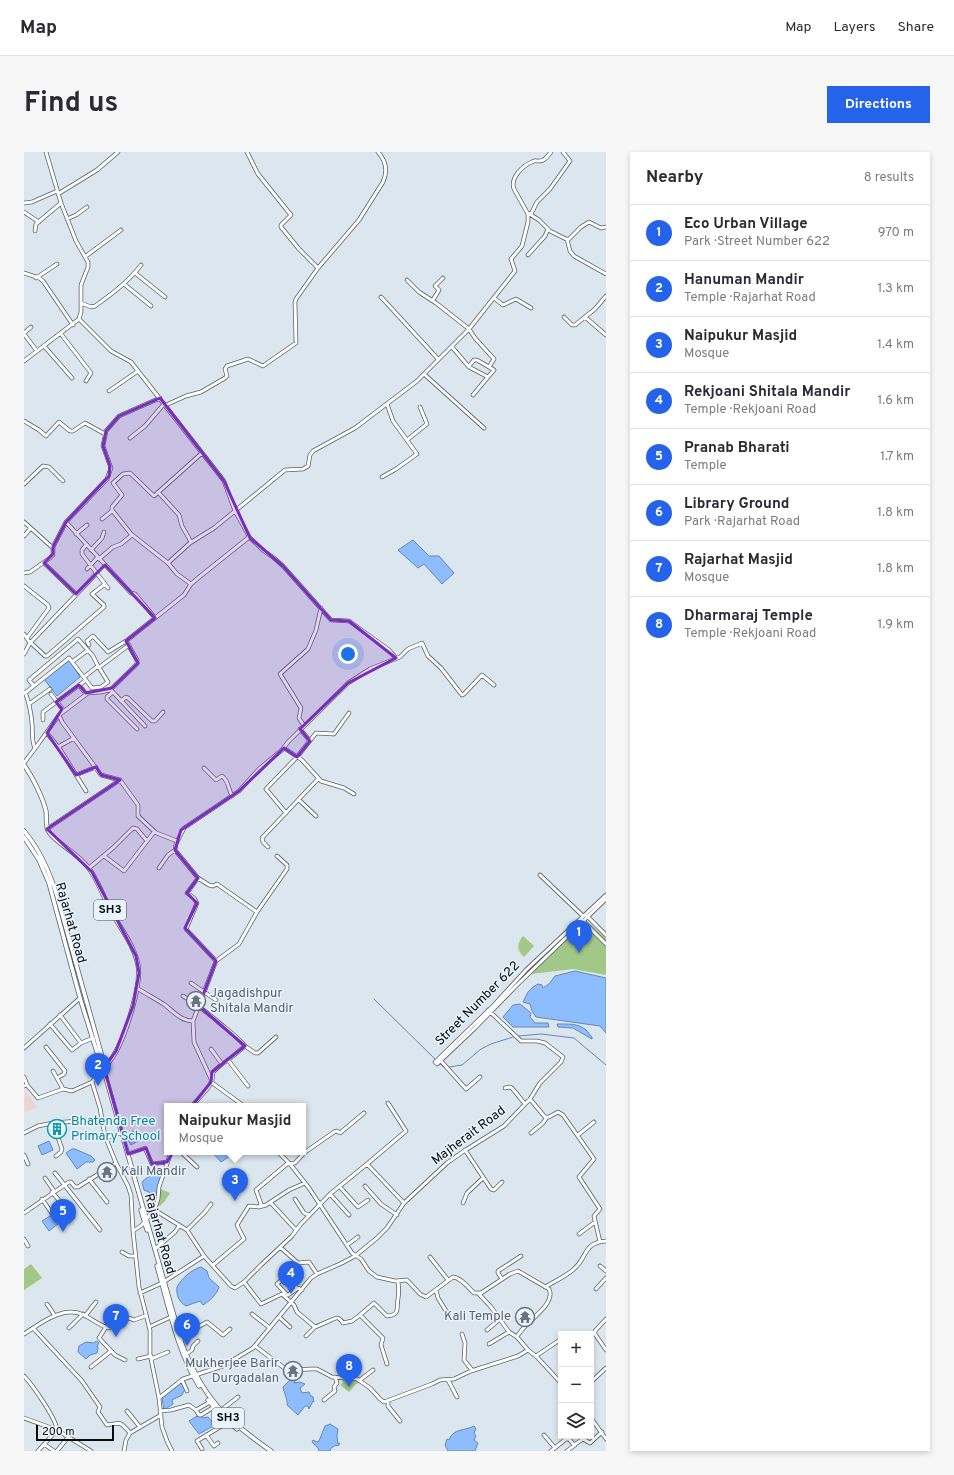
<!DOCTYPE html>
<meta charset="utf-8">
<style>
body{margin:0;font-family:Overpass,sans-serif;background:#f7f7f7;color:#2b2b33}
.controls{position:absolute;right:12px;bottom:12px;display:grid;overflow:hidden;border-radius:0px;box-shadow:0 2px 6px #0003}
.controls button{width:36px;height:36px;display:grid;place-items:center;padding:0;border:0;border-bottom:1px solid #e1e1e2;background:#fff;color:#2b2b33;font:20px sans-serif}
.scale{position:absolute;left:12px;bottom:10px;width:78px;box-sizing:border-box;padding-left:4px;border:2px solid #090c0e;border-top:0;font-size:11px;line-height:14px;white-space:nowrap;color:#090c0e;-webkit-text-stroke:3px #e9f3fb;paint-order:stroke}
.you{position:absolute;left:324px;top:502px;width:14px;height:14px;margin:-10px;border:3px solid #fff;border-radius:50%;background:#1a73e8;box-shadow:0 0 0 6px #1a73e833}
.badge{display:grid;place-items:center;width:26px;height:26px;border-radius:50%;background:#2563eb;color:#fff;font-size:13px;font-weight:700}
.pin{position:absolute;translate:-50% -33px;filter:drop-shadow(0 1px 2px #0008)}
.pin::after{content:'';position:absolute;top:21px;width:14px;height:12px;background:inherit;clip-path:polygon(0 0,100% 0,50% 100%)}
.popup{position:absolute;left:140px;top:951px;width:142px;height:52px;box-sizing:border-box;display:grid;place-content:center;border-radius:0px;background:#fff;filter:drop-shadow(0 1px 3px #0005);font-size:13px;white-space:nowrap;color:#7c7c81}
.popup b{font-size:15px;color:#2b2b33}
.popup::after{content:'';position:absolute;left:50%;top:100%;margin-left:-8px;border:8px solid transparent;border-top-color:#fff}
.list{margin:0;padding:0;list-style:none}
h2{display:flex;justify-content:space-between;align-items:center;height:52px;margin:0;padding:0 16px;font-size:17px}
h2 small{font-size:13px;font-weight:400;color:#7c7c81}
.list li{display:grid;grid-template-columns:26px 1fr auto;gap:12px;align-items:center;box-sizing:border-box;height:56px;padding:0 16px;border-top:1px solid #e1e1e2}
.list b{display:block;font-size:15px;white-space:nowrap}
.list p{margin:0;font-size:13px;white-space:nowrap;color:#7c7c81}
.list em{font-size:13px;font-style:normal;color:#7c7c81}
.icon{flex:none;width:22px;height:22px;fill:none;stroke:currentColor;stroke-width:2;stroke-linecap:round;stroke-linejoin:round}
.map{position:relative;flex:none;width:582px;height:1299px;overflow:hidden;border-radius:0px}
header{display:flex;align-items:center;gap:24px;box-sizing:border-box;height:56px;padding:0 20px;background:#fff;border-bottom:1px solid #e1e1e2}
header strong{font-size:19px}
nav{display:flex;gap:22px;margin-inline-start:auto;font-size:14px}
.intro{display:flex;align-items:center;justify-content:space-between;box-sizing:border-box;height:96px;padding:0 24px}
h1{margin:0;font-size:28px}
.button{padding:10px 18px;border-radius:0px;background:#2563eb;color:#fff;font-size:14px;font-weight:700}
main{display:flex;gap:24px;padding:0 24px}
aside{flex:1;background:#fff;border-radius:0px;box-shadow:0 2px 6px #0003}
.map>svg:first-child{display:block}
.education{fill:#eed4cf}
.green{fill:#a2c887}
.water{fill:#8dbdfe;stroke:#6588b6}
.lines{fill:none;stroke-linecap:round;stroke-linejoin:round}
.stream{stroke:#6588b6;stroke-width:1}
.minor-casing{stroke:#575f67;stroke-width:4.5}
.major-casing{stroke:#575f67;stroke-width:5}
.minor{stroke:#fff;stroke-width:3}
.major{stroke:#fff;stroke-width:3.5}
.marked{fill:#7b2cbf;fill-opacity:0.2;stroke:#7b2cbf;stroke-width:3;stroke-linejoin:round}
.labels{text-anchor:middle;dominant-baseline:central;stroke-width:3;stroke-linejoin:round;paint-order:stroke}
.shield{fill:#e9f3fb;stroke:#4c5155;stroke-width:1}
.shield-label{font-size:12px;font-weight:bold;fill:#090c0e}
.street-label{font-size:13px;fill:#090c0e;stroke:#e9f3fb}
.worship-label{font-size:13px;fill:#5b616d;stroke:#e9f3fb;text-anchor:start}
.culture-label{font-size:13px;fill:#0d838f;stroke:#e9f3fb;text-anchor:start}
</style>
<header>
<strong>Map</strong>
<nav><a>Map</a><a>Layers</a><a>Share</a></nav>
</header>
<div class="intro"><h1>Find us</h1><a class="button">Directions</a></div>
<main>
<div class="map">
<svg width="582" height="1299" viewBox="0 0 582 1299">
<rect width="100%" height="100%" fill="#dce6ee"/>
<path class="education" d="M 1,938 L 13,955 L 1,960 L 0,959 Z"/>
<path class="green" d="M 562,768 L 582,786 L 582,823 L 549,817 L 507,822 Z
M 499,784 L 510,794 L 500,805 C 492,797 493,792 499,784 Z
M 137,1037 L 146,1041 L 141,1049 L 136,1054 L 132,1053 Z
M 7,1112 L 18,1126 L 0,1138 L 0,1117 Z
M 318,1225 L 333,1227 L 339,1230 L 332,1232 L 325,1240 L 316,1233 L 319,1230 Z"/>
<path class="water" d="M 389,388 L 405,404 L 415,404 L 430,421 L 418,432 L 400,412 L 394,416 L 374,398 Z
M 45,507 L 56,525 L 33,544 L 20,527 Z
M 551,819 L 582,826 L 582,881 L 576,874 L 512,865 L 508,859 L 506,852 L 499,850 L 504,840 L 509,835 L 514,832 L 518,833 L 519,836 L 525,832 L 531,824 Z
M 496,852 L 507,861 L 506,865 L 511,871 L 524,871 L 525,875 L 489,875 L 479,865 L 489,853 Z
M 533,872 C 543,872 554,871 562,878 C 565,880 565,883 568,885 L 568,887 L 549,876 L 534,875 Z
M 108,979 L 115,981 L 117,986 L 116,988 L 107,993 L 103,985 L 108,981 Z
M 25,989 L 29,998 L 18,1003 L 14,994 Z
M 48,997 L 51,997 L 67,1004 L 71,1008 L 69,1010 L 62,1010 L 53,1017 L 42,1001 Z
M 188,1000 L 212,1000 L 197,1010 Z
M 138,1019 L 131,1048 L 127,1041 L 120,1038 L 118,1031 L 119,1029 C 125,1024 130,1021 138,1019 Z
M 31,1063 L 35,1071 L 25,1079 L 18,1069 L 26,1064 L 28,1065 Z
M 177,1115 L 183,1119 L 185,1126 L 195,1135 C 193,1142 186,1149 179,1153 L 176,1149 L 162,1154 C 155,1150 152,1143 153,1135 C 158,1126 167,1118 177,1115 Z
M 72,1189 L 75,1191 L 73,1194 L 74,1196 L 73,1201 L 66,1203 L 62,1207 L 54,1200 L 55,1194 L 62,1190 L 70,1191 Z
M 266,1228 L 271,1229 L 270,1231 L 276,1230 L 281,1232 L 276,1236 L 278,1241 L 285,1240 L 286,1243 L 289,1245 L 290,1250 L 289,1249 L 285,1257 L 284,1254 L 281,1254 L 274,1263 L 263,1253 C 264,1248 260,1241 259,1235 Z
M 158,1230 L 161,1237 L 158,1243 L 148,1248 L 149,1252 L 140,1258 L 138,1245 Z
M 175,1263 L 178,1266 L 184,1265 L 191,1273 L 175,1282 L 165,1269 Z
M 306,1272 L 314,1277 L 313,1284 L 314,1292 L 316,1291 L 314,1294 L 312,1293 L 307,1296 L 306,1299 L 295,1299 L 294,1296 L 288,1290 L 289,1288 L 293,1290 L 295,1289 L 301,1274 Z
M 450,1274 L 452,1277 L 450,1281 L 452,1284 L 450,1288 L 454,1291 L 451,1299 L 424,1299 L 421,1293 L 423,1287 L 425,1288 C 429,1276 441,1279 450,1274 Z"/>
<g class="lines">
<path class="stream" d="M 350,847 L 411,907
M 495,884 L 517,882 L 550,886 L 582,913
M 416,912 L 420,915
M 425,915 L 438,913 L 457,897 L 467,892 L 489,885"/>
<g class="minor-casing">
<path id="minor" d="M 223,0 L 234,22 L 267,63 L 257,73 L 257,75 L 275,97 L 294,116
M 34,42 L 73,18 L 94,0
M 0,51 L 8,50 L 33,39
M 0,60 L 15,70
M 504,61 L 515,68 L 526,79 L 544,88 L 557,75 L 565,70 L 577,76 L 582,75
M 507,62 L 513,50 L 526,37 L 546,9 L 539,0
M 43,67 L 52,63 L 63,55
M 11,79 L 12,72 L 37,51
M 543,87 L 546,99 L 550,104 L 582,122
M 504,103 L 521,84 L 524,77
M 62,104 L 97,78
M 0,121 L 15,126 L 19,129 L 49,173
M 111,121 L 141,145
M 12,126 L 33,112
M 383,128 L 395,140 L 412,151 L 445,177
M 100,132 L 127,154
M 357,145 L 414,207
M 470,146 L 479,153 L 492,147 L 507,156
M 409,148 L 415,138 L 411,134 L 419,126
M 57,151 L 67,155 L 71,154 C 88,142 104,130 117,113
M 540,165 L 548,173 L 551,173 L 571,157 L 582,144
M 561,165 L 582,183
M 55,167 L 87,199 L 107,210 L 197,325 L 200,329 L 211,359 L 190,376 L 166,391 L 144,411
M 445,177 L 451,186 L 470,207 L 465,215
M 0,181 L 7,175
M 0,182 L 13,199
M 37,182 L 67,221 L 62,229
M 20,194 L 48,226
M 428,195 L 445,215 L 464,225 L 449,243
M 0,209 L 55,167 L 57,160 L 57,133 L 64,115 L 64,110 L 52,89 L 37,51 L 22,0
M 445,214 L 450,208 L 453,208 L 470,218 L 464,225
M 400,222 L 460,276
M 85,239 L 114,219
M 142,253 L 162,244 L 177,240 L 201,226 L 203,224 L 201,217 L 203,214 L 224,207 L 239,214 L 272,191 L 271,150 L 272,147 L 294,116 L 335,68 L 359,30 C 364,19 362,9 354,0
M 0,269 L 15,278 L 22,284 L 35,270 L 46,279 L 49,279 L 61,271 L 81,282
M 106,286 L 121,274 L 140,252
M 383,288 L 403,272 L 396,255
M 358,325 L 372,317 L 393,302 L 369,269 L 363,252
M 0,332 L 19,314 L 25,315 L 39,329
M 134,340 L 155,363 L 158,374 L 167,390
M 78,367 L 88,359
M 0,370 L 29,396
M 42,370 L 107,441 L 111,442 L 131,466
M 52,382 L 63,373
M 0,384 L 6,377
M 225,385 L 240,399 L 250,406 L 259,414 L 307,468 L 325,469 L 365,498 L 372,506
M 62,393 L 58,398 L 58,402 L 84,436
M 67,398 L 78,386 L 80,380
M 75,407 L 89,395 L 97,392 L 108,383
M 20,411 L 52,442
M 63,417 L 74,405
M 0,421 L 6,420 L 26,406 L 29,403 L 29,395 L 42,370 L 83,327 L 87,316 L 79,294 L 82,279 L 95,264 L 136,246
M 167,432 L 153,422 L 144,411 L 107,382 L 88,358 L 88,355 L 98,343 L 89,331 L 99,322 L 106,321 L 130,344 L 178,301
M 0,434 L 24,453 L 25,456 L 3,486
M 0,482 L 6,491 L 0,502
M 5,489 L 21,504 L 23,504 L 80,455 L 80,453 L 68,442 L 81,432
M 7,490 L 73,421
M 65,493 L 63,489 L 69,484 L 84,500 L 102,489
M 48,510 L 64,498
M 77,514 L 105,493
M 55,533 L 62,542
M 10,534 L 5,528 L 54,487 L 69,504 L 74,514 L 60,525
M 88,539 L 121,574
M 1,540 C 5,550 7,560 8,571 C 9,581 7,588 11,596
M 89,540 L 83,545 L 83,547 L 113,577
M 1,541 L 45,506 L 68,536 L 77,535 L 84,530 L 74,514
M 27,542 L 40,559
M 97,549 L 102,545 L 104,546 L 128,569 L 131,569 L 139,560
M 5,552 L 26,537
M 35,563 L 38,570 L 77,623 L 96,628 L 114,653 L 114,664 L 131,680
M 19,568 L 19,560 L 62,528
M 280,574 L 275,566 L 277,556 L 256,522 L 284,497 L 292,478 L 297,456
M 276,577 L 286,589
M 23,581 L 34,595 L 50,586
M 34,594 L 62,639
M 260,596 L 278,608 L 297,629 L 320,636 L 330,642
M 0,611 L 15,591 L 35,563 L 64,541 L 77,540 L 86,538 L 113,512 L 113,508 L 102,489 L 160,443 L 167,432 L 179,422 L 224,386 L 225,384 L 211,359 L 261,318 L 279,317 L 284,314 L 286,303 L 289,299 L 331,276 L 393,229 L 445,177 L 491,119 L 487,107 L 498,94 L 504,70 L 504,62 L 490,37 C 486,26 498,14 508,10 C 512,8 510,9 514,9 C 520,10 524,4 527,0
M 180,616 L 192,628 L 198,624 C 205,629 204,637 208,644
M 52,623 L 72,615
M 275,648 L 292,664
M 262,661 L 242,637 L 273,605 L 292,581 L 310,582 L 325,561
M 23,677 L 96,628
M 244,695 L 239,690 L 238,686 L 294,627
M 80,704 L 100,719 L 130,680 L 153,689
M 65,716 L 90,695 L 109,676 L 113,677 L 123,689
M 135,716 L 144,703 L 151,698
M 516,723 L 559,764
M 174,726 L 185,733 L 189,734 L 193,732 L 233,760
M 582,743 L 502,818 L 469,854 L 411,910 L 413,912 L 451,876 L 493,833 L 582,747
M 563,764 L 582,783
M 558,768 L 582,792
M 192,809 L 215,792 L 233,760 L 263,717 L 263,713 L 253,704
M 167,831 L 192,848
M 113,836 C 122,842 132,847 141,853 C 150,860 157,869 169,869 L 192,809 L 162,777 L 173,751 L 170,746 L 163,741 L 174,726 L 151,698 L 152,692 L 160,676 L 215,639 L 235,617 L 258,598 L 264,590 L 324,531 L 346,517 L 376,505 L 384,497 L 398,491 L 404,504 L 417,516 L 438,543 L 440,542 L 458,523 L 470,533
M 159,844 C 171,851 181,859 192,868 C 202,877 212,883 221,894
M 36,863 L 57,891
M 169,869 L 170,890 L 188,929
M 26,872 L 48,898 L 57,891 L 69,886
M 22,895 L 41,919 L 40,922 L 33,926
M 0,896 L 56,846
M 187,897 L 198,912 L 204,908
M 417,909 L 442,937 L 456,925
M 29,919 L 39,937
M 0,925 L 3,933
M 68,930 L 76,956 L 81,984 L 92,1011 L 104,1034 L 107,1043 L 109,1079 L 115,1135 L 126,1178 L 126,1202 L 135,1246 L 138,1275 L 143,1289 L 148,1299
M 187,930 L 220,954
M 0,934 L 3,933 L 14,946 L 39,937 L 48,939 L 68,930 L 78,917
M 224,934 L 204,908 L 221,894 L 231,901 L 234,901 L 252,885
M 481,936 L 486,935 L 488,936 L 501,952
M 506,947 L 521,965 L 525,965 L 534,960 L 539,963 L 570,1007 L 555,1025 L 576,1057 L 570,1064 L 576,1090
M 168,954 L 184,936 L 188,929 L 189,920 L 198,912
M 29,971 L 38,997 L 37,1000 L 32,1004
M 0,981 L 14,974 L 29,971 L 78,967
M 507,981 L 519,971 L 523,965
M 554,983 L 570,970
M 82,986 L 96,981
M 441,998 L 467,1037 L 470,1038 L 478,1030
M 157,1000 L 173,1015
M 254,1000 L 266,1012 L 285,1036 L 328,1101 L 337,1107 L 345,1119 L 353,1125 L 371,1129 L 383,1128 L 396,1142 L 402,1145 L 429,1125 C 437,1126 444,1135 450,1141 L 457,1141 L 486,1122 L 494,1119 L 525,1137 C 533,1153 498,1172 493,1185
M 104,1002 L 121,996 L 128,1012 L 143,1010
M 0,1003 L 4,1012
M 343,1012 L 382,979 L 364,951
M 31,1021 L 76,1078
M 21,1026 L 30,1039
M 65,1027 L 83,1050
M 341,1034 L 357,1052 L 373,1063
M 316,1035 L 334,1055 L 344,1048
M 28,1040 L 49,1065
M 306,1042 L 325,1063
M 18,1047 L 29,1063 L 35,1063 L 38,1067
M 271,1047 L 280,1061 L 285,1063
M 247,1051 L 272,1078
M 439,1051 L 443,1041 L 459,1026
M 235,1055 L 242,1053 L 265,1038 L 281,1031
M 129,1057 L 163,1078
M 0,1061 L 45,1030 L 47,1030 L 51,1035 L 54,1035 L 92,1011
M 109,1079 L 118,1073 L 131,1056 L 134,1047 L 135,1035 L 147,1000
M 555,1082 L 571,1070
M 0,1087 L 4,1094
M 323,1093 L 334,1085
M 256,1095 L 274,1111 L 285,1110 L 293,1122
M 131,1097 L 151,1080 L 155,1074
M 98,1100 L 105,1104 L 111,1104
M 180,1104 L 207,1134 L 211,1136 L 220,1130 L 237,1113 L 268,1084 L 276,1073 L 306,1042 L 343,1012 L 380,1051
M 406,1105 L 424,1128
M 189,1113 L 220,1087 L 213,1073 L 225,1054 L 235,1055 L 237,1052 L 232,1038 L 263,1012 L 271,1011 L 280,1001 L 310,980 L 313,979 L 316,981 L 340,961
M 576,1114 L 582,1119
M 478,1127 L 474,1121 L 474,1119 L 497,1104
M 220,1130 L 237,1152 L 258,1142 L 270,1153 L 273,1160 L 291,1175 C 295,1174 312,1165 314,1166 C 316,1167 318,1169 319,1171 L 328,1169 L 336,1163 L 359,1186 L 357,1193 L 363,1212
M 521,1135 C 531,1129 543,1124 551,1116 C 564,1104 559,1091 582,1089
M 273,1137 L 269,1128 L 263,1123 L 253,1132 L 263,1143 L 264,1143 L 274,1136 L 278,1138
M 572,1137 L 582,1126
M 412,1138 L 414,1146 L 424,1162
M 116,1141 L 138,1131 L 180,1104 L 163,1078 L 181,1060 L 187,1052
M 454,1141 L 467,1155 L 485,1180 L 493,1185 L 504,1198 L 513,1205 L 537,1231
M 23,1152 L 31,1164
M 228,1162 L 246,1176
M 336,1163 L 350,1151 L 363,1164 C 377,1163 372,1155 374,1147 C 375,1140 375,1136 374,1130
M 61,1164 L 72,1150
M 255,1165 L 266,1175
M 582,1167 L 571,1179 L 571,1182 L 582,1198
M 82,1175 L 75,1186 L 91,1203 L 101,1208
M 125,1175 L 147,1165
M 9,1176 L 58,1229 L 76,1255 L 74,1260 L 83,1273 C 97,1270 97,1270 106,1281
M 45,1176 L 59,1162
M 463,1178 L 476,1167
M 0,1182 C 17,1171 39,1153 60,1163 C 68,1167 76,1174 85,1176 C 94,1171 99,1162 110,1168 L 121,1164
M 438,1182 L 441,1191 L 440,1208 L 448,1218
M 282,1184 L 291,1175
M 156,1185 L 183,1170 L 199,1183 L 206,1177
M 465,1192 L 485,1180
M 231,1194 L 263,1218 L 288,1217 L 293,1217 L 308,1225 L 333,1227 L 346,1236 L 356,1247 L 360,1250 L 408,1232 L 416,1228 L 430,1227 L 447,1219 L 494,1204 L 504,1198
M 162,1202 L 168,1198 L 169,1194 L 174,1189
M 512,1204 L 537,1187
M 114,1207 L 127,1204
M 127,1207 L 144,1200
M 67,1215 L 87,1199
M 0,1224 C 8,1232 33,1268 33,1278 L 14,1299
M 158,1228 L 163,1239
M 336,1228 L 349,1218
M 424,1228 L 433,1245
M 567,1230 L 582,1216
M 135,1246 L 159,1227 L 199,1214 L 229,1196 L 287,1126 L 293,1122 L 318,1111 L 331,1104 L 353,1086 L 363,1076 L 380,1051 L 423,1011 L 440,999 L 480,974 L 506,947 L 516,931 L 537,910 L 539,905 L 521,891 L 513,889 L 497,889 L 464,858
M 300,1248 L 311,1239 L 310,1235 L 313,1231 L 311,1225
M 364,1249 L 364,1254 L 376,1269
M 172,1258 L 175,1263 L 177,1263 L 190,1255
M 103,1259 L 116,1275
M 136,1259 L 147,1258 L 165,1253 L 172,1258 L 186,1250
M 196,1259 L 214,1245
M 0,1266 L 33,1278 L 67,1299
M 567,1266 L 582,1287
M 182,1283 L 190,1294 L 194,1291
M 520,1283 L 531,1296
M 20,1292 L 30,1299
M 178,1297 L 173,1289 L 204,1270
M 33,1299 L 45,1284
M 100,1299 L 102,1288 L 106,1281 L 137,1263
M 527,1299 L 542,1287 L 545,1287 L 550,1293 L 559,1287 L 566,1291 L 578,1280
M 543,1299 L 551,1293"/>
</g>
<g class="major-casing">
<path id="major" d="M 0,613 C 8,624 19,646 22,659 C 23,666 21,674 25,680 C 32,691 53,701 63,714 C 74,727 78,742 86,757 C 95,775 110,792 114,813 C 118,833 101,885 90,903 C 87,908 83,913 79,917
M 0,679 C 16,698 26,721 33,744 L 77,901 L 82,926 L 158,1192 C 179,1246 200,1266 247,1299
M 0,685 L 15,708 L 25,731 L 56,846 L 78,916
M 117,1058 L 123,1078
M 133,1114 C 145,1155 153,1198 175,1234
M 184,1248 L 201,1267 L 213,1277"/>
</g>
<use href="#minor" class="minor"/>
<use href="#major" class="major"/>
</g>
<path class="marked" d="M 136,246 L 200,329 L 226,386 L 259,414 L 307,468 L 325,469 L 372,506 L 324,531 L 276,577 L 286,589 L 273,605 L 260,596 L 215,639 L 157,678 L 151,698 L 174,726 L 163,741 L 173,751 L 161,776 L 192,809 L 175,854 L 221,894 L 188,920 L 187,930 L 168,954 L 162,978 L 143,1010 L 128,1012 L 122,996 L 104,1002 L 80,916 L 92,899 L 109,854 L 115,821 L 112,804 L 68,720 L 23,677 L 96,628 L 77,623 L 72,615 L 52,623 L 23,581 L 38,557 L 32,550 L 55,533 L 62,541 L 88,536 L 114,511 L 102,489 L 131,466 L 81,413 L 52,442 L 20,411 L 29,402 L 29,395 L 42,370 L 85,324 L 86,314 L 79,294 L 82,279 L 95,264 Z"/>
<defs>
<g id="temple-ring" transform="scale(1)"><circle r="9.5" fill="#e9f3fb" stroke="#6b7280" stroke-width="1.5"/><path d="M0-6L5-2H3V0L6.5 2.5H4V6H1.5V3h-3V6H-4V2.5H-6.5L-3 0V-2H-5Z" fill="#6b7280"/></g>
<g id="building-ring" transform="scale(1)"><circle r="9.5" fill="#e9f3fb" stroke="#0f9aa8" stroke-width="1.5"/><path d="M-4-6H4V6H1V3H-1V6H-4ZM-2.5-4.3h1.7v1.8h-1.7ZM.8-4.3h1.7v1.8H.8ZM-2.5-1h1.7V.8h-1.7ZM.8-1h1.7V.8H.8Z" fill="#0f9aa8"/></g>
</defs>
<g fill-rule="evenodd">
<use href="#temple-ring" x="172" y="849"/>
<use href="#building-ring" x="33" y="977"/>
<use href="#temple-ring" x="83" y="1020"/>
<use href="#temple-ring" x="501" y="1165"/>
<use href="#temple-ring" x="269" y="1219"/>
</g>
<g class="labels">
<g class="shield">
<rect x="70" y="748" width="32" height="20" rx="3"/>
<rect x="188" y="1256" width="32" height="20" rx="3"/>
</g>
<g class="shield-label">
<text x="86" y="758">SH3</text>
<text x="204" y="1266">SH3</text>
</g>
<g class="street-label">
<text transform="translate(46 771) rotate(74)">Rajarhat Road</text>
<text transform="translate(454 852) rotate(-45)">Street Number 622</text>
<text transform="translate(445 984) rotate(-37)">Majherait Road</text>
<text transform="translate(135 1082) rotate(74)">Rajarhat Road</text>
</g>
<g class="worship-label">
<text x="186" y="842">Jagadishpur<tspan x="186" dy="15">Shitala Mandir</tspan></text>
<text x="97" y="1020">Kali Mandir</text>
<text x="487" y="1165" text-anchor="end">Kali Temple</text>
<text x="255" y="1212" text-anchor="end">Mukherjee Barir<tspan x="255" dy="15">Durgadalan</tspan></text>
</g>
<g class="culture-label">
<text x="47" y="970">Bhatenda Free<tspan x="47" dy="15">Primary School</tspan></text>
</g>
</g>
</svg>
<div class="controls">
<button>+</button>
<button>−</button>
<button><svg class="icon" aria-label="layers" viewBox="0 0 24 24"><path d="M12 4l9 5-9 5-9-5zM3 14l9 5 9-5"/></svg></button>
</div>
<div class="scale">200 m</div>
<div class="you"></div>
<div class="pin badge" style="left:555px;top:801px">1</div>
<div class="pin badge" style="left:74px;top:934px">2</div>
<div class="pin badge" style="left:211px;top:1049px">3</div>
<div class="popup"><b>Naipukur Masjid</b>Mosque</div>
<div class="pin badge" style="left:267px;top:1142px">4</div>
<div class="pin badge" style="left:39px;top:1080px">5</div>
<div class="pin badge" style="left:163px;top:1194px">6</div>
<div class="pin badge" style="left:92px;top:1185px">7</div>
<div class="pin badge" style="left:325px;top:1235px">8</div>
</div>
<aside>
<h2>Nearby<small>8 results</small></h2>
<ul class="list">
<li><span class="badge">1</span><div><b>Eco Urban Village</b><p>Park · Street Number 622</p></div><em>970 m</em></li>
<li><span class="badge">2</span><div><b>Hanuman Mandir</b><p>Temple · Rajarhat Road</p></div><em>1.3 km</em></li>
<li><span class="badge">3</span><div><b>Naipukur Masjid</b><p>Mosque</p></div><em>1.4 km</em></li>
<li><span class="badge">4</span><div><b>Rekjoani Shitala Mandir</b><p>Temple · Rekjoani Road</p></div><em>1.6 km</em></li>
<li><span class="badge">5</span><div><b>Pranab Bharati</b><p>Temple</p></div><em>1.7 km</em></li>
<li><span class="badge">6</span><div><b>Library Ground</b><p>Park · Rajarhat Road</p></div><em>1.8 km</em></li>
<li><span class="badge">7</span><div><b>Rajarhat Masjid</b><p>Mosque</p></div><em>1.8 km</em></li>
<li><span class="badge">8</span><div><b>Dharmaraj Temple</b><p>Temple · Rekjoani Road</p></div><em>1.9 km</em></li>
</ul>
</aside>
</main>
